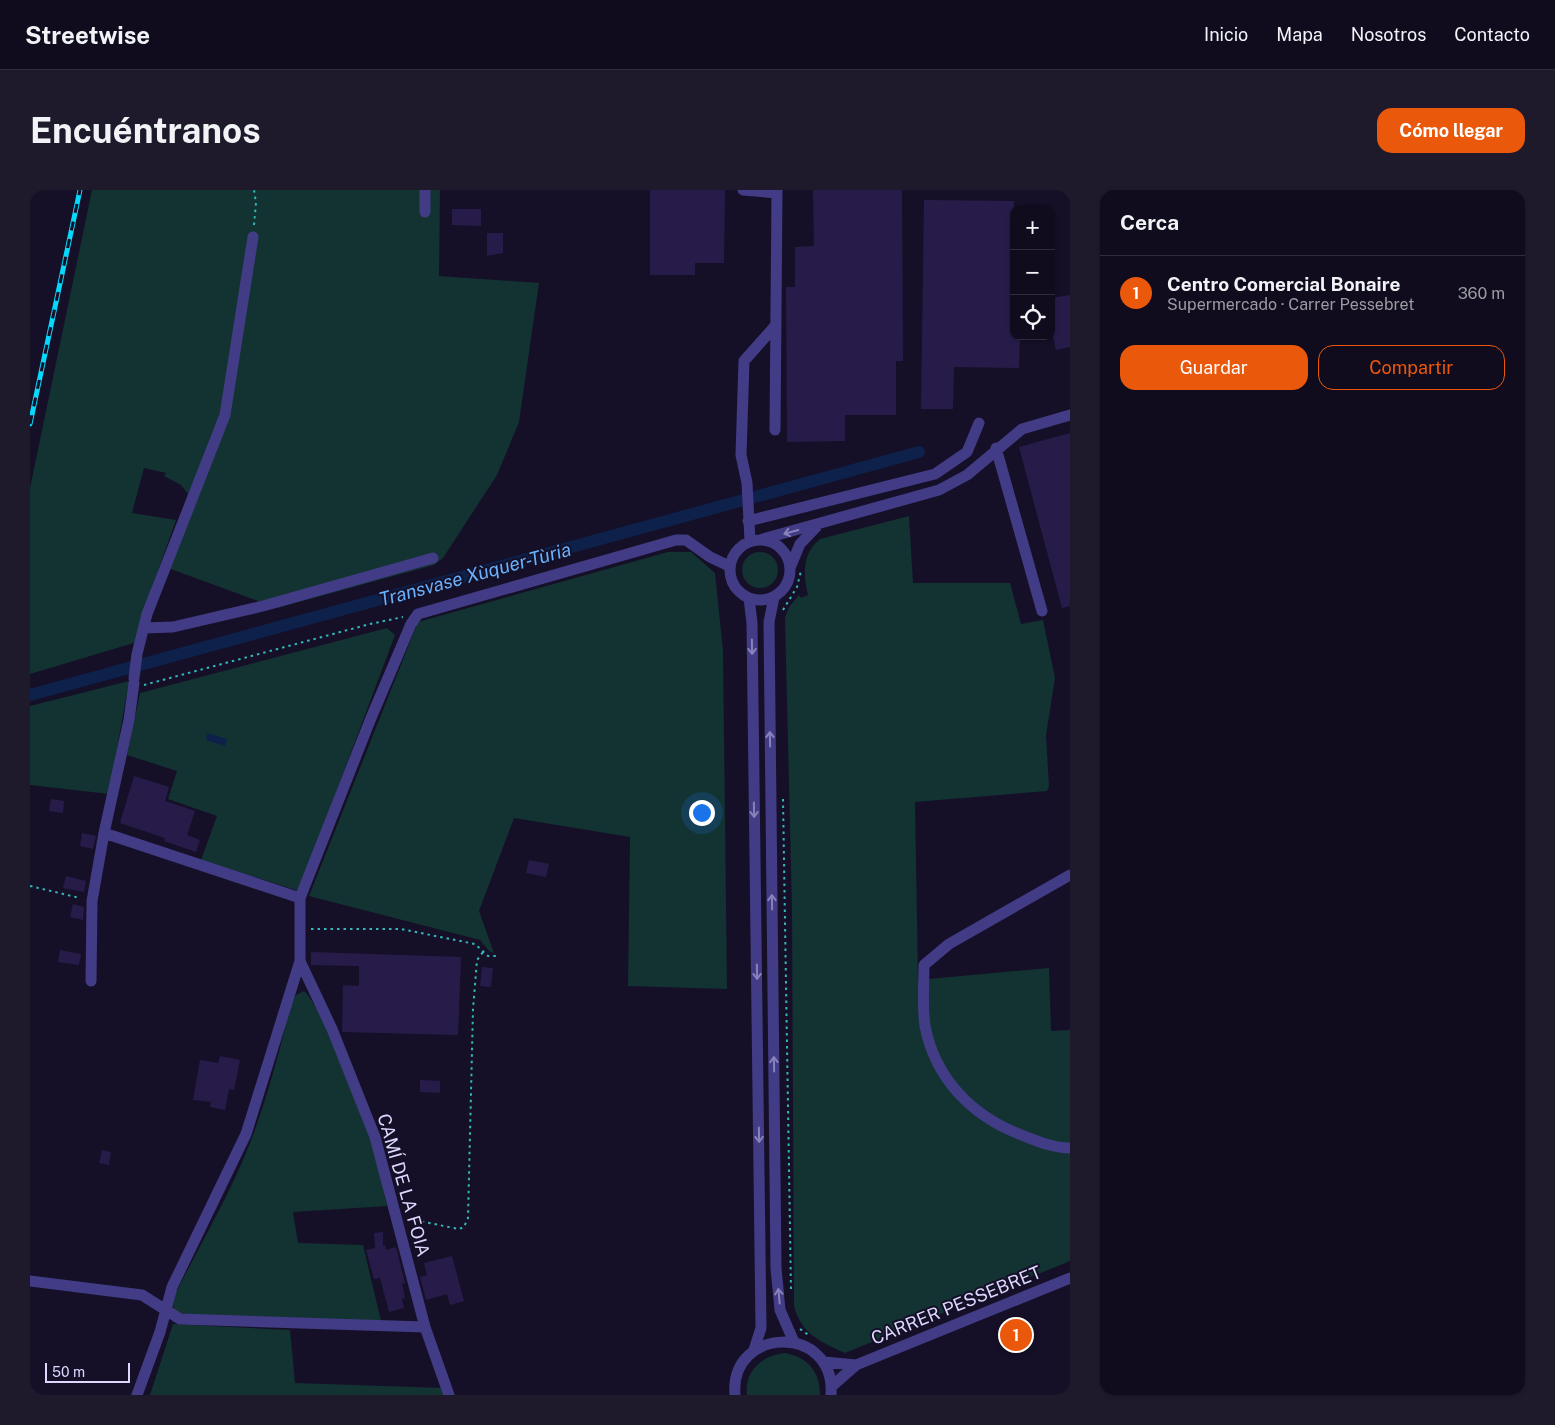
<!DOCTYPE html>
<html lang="es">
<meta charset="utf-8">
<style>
body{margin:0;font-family:"Public Sans",sans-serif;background:#1e1a2b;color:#f1f3f6}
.controls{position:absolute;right:15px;top:15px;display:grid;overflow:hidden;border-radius:10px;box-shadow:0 1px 4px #0004}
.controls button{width:45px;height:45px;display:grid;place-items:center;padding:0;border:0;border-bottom:1px solid #302c3c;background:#100c1e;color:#f1f3f6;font:25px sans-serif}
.scale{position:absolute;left:15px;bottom:12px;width:85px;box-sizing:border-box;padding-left:5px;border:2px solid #ded8ff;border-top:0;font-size:14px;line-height:18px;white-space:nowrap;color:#ded8ff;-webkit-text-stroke:4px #151028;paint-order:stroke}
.you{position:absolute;left:671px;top:622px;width:18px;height:18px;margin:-12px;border:4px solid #fff;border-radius:50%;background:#1a73e8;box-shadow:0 0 0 8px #1a73e833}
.badge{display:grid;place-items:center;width:32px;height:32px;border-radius:50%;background:#ea580c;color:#fff;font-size:16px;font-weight:700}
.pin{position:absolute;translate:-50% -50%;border:2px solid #fff;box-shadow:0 1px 5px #0006}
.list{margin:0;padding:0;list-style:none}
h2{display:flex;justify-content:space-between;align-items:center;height:65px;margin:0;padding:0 20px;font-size:21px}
h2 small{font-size:16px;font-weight:400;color:#9c9ba4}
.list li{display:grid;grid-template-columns:32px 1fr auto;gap:15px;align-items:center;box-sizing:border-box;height:75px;padding:0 20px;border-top:1px solid #302c3c}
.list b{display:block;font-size:19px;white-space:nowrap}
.list p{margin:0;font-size:16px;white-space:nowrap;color:#9c9ba4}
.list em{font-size:16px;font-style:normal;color:#9c9ba4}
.actions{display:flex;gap:10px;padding:15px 20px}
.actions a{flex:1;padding:11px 0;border:1px solid #ea580c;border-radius:15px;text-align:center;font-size:18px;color:#ea580c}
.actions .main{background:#ea580c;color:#fff}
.icon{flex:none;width:28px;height:28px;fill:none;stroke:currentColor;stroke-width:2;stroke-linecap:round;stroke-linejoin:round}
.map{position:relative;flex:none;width:1040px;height:1205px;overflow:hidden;border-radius:15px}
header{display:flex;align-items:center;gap:30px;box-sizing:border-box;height:70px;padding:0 25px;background:#100c1e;border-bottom:1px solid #302c3c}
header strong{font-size:24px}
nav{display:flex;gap:28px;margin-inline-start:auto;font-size:18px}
.intro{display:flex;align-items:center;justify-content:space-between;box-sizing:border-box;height:120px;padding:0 30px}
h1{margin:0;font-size:35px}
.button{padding:12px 22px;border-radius:15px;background:#ea580c;color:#fff;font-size:18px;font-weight:700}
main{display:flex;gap:30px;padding:0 30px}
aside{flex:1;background:#100c1e;border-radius:15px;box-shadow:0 1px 4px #0004}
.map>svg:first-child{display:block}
.grass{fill:#133232}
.water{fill:url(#water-ripples)}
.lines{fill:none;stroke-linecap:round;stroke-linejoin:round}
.canal{stroke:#0d214a;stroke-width:12}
.building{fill:#271c49}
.path{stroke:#31b9b7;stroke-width:2;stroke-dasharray:2.5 4;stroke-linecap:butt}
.minor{stroke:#423c86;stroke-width:11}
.rail-casing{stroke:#06d8fc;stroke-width:5}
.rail{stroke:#151028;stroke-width:3;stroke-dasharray:9;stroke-linecap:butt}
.oneway{stroke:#8882bc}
.labels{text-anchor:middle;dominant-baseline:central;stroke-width:4;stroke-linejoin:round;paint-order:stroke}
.street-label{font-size:18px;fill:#ded8ff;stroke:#151028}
.water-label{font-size:19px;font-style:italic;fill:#67b1fd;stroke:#151028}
</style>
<header>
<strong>Streetwise</strong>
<nav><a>Inicio</a><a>Mapa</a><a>Nosotros</a><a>Contacto</a></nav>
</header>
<div class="intro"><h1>Encuéntranos</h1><a class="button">Cómo llegar</a></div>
<main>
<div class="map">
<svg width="1040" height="1205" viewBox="0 0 1040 1205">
<defs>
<pattern id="water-ripples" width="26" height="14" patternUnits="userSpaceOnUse" patternTransform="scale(1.25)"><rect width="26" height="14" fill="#0d214a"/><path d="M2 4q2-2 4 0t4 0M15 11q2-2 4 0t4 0" fill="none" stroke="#304065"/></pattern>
</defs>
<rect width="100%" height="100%" fill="#151028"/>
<path class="grass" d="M 62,0 L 410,0 L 409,86 L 509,93 L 489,232 L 467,285 L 413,368 L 404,375 L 247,418 L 138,378 L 158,304 L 151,295 L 134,286 L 136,283 L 114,278 L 102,323 L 146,330 L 115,417 L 107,452 L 0,484 L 0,298 Z
M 879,326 L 883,393 L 980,393 L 991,434 L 1013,430 L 1025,488 L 1016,545 L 1019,596 L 1017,601 L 885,612 L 888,790 L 1019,778 L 1021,841 L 1040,840 L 1040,1071 L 815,1163 C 791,1152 771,1144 764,1116 L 762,719 L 755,428 L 759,417 L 769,405 L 771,408 L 778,405 C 773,385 772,363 790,349 Z
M 638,362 L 661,362 L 685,383 L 693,461 L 697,799 L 598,796 L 600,647 L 484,628 L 449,721 L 464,763 L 459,761 L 450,750 L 279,706 L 388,432 Z
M712 380a18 18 0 1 1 36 0a18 18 0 1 1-36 0Z
M 357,438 L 365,445 L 269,701 L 171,670 L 187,626 L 138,609 L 147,581 L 97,565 L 110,503 Z
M 99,491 L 79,604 L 0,595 L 0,516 Z
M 274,801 C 291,814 333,927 342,953 C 349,974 352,996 357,1016 L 263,1022 L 268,1053 L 333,1055 L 351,1131 L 148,1124 L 143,1119 L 144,1106 C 164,1067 186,1028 205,988 C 231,933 246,874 261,815 L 266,805 Z
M 143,1134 L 260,1140 L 265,1193 L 413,1198 L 416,1205 L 120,1205 Z
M 755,1163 C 778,1167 790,1182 790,1205 L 717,1205 C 714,1180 733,1165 755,1163 Z"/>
<path class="water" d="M 177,543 L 197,549 L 195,556 L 176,550 Z"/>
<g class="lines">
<path class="canal" d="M 0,505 L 889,262"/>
</g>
<path class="building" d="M 620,0 L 695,0 L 694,73 L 665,73 L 665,85 L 620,85 Z
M 783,0 L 872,0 L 873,171 L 866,171 L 866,225 L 815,225 L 815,251 L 757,252 L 756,97 L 765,97 L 765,57 L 784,56 Z
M 894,10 L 984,11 L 984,146 L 990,146 L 989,178 L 924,177 L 923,219 L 891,219 Z
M 422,19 L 451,19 L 451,36 L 422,35 Z
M 457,43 L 473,43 L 473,63 L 457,66 Z
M 1040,105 L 1040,157 L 1026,160 L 1021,137 L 1021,108 Z
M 1040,243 L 1040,416 L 1032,418 L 989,257 Z
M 104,586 L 139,597 L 135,611 L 165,621 L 157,645 L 170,650 L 166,662 L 134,651 L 135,648 L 90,633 Z
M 21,609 L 34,611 L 33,623 L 19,621 Z
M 52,643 L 66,646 L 63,659 L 50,656 Z
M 499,670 L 519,674 L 516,687 L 496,683 Z
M 36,686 L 56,691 L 54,702 L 33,698 Z
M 43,714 L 54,717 L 53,730 L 40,727 Z
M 30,760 L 51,764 L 49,775 L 28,772 Z
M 281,762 L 431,767 L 428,845 L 312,842 L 313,795 L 329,796 L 329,776 L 281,775 Z
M 452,777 L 463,778 L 461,797 L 450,796 Z
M 190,866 L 210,870 L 204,900 L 199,899 L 195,920 L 180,917 L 181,912 L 163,910 L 170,870 L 188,873 Z
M 390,890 L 410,891 L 410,903 L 390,902 Z
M 72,960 L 81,962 L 79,975 L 69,973 Z
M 353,1042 L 353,1056 L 355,1055 L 356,1060 L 366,1057 L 375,1093 L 372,1094 L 375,1108 L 372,1109 L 374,1118 L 359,1122 L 350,1088 L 344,1089 L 336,1060 L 345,1058 L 344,1043 Z
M 422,1066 L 434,1111 L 420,1115 L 417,1104 L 396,1110 L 390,1087 L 397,1085 L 394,1073 Z"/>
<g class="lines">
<path class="path" d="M 224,35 L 226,13 L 224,0
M 753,420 L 767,397 L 771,381
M 114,495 L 340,434 L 373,427
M 753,609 L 761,1101
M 0,696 L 50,708
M 281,739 L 371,739 L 445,754 L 458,766 L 467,766
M 379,1029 L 429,1039 L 434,1037 L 438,1028 L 443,819 L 447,770 L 453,762
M 770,1139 L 780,1146"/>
<path class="minor" d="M 713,0 L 747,3
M 395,22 L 395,0
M 745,240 L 747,0
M 966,258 L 1012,421
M 718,331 L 905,284 L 937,262 L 949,233
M 733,349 L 909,300 L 937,285 L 992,239 L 1040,225
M700 380a30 30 0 1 1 60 0a30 30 0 1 1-60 0Z
M 720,351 L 717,293 L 711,265 L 714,171 L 745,136
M 760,378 L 770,354 L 789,334
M 744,407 L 739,432 L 746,1078 L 750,1120 L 764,1152
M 719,408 L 722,433 L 731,1138 L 724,1160
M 114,438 L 143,437 L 233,416 L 403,368
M 104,488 L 107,464 L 117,424 L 195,225 L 223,47
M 104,493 L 99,530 L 74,643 L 270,708
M 1040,685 L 919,754 L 894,775 C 894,795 892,817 895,836 C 905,888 941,925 989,944 C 1005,950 1022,958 1040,958
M 270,771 L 302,839 L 345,947 L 395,1137 L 419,1205
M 61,791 L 62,711 L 74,643
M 0,1091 L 112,1105 L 150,1129 L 395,1137
M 794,1172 L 826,1175
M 802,1196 L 826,1175 L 1040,1088
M 107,1205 L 130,1142 L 142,1097 L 216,944 L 270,771 L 270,708 L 341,528 L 381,434 L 388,424 L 646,350 L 656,350 L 680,367 L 699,376
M 705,1205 C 699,1136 806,1133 801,1205"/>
<g class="rail-casing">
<path id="rail" d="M 0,234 L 50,0"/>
</g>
<use href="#rail" class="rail"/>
</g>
<defs><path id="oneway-shaft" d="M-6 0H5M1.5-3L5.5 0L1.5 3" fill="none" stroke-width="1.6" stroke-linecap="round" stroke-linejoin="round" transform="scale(1.25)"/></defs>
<g class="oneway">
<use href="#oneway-shaft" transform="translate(761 342) rotate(165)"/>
<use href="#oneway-shaft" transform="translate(722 457) rotate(89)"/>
<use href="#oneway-shaft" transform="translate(740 549) rotate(-91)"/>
<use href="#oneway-shaft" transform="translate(724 620) rotate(89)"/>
<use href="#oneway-shaft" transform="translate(742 712) rotate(-91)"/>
<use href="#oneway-shaft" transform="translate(727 782) rotate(89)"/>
<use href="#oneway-shaft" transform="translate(744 874) rotate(-91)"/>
<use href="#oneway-shaft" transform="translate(729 945) rotate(89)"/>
<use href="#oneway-shaft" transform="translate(749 1106) rotate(-95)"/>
</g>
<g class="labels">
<g class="street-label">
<text transform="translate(374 995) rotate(74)">CAMÍ DE LA FOIA</text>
<text transform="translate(926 1115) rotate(-22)">CARRER PESSEBRET</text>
</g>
<g class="water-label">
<text transform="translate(445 384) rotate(-15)">Transvase Xùquer-Tùria</text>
</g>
</g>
</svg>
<div class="controls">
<button>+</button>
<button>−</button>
<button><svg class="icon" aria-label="locate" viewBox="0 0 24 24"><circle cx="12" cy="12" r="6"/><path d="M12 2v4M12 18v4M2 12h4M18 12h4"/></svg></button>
</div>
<div class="scale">50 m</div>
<div class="you"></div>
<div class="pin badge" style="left:986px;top:1145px">1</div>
</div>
<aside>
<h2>Cerca<small></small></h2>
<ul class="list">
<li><span class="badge">1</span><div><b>Centro Comercial Bonaire</b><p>Supermercado · Carrer Pessebret</p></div><em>360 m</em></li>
</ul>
<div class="actions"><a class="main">Guardar</a><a>Compartir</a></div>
</aside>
</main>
